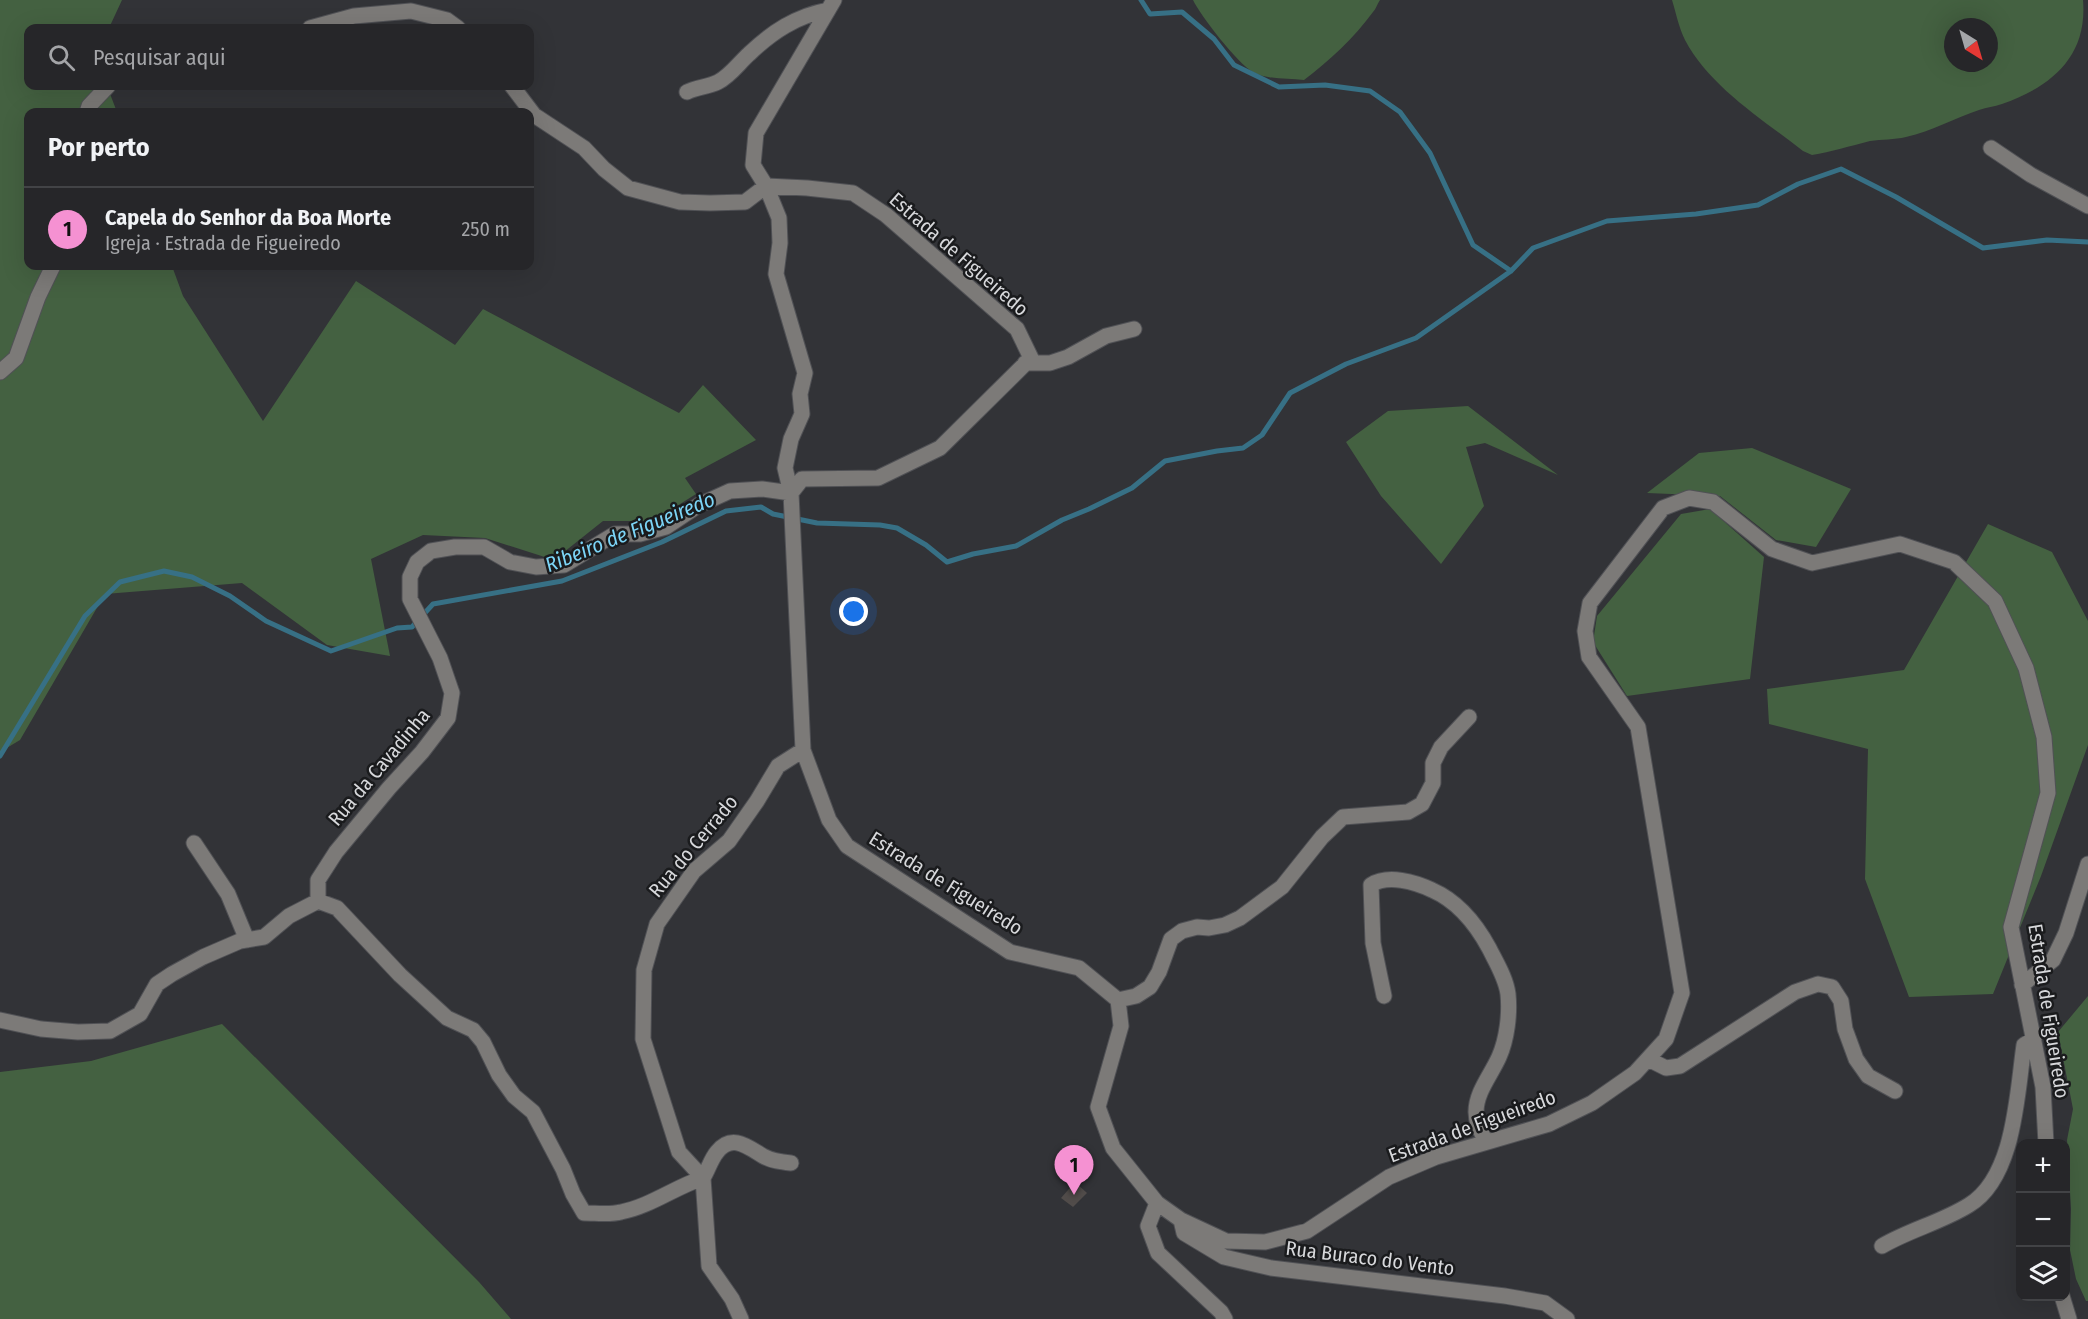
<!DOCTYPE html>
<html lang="pt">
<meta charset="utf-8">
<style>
body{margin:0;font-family:"Fira Sans Condensed",sans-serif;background:#2e2e31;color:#f1f3f6}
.controls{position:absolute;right:18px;bottom:18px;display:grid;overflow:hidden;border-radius:12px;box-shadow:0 6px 24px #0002}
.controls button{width:54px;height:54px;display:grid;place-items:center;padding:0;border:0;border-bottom:2px solid #424346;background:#262629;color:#f1f3f6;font:30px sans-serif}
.compass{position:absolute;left:1944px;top:18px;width:54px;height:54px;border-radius:50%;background:#262629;box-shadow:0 6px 24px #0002;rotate:143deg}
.you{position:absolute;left:854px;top:612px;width:21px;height:21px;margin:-15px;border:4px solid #fff;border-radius:50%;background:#1a73e8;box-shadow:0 0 0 9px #1a73e833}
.badge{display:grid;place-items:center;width:39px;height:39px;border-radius:50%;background:#f591d2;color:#111;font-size:20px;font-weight:700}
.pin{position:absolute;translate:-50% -50px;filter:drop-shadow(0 2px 3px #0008)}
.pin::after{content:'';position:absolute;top:32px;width:21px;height:18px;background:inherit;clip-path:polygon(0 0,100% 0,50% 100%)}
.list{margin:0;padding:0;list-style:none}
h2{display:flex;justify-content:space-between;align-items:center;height:78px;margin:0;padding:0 24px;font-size:26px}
h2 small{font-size:20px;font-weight:400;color:#a4a5a8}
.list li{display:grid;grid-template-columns:39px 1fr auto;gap:18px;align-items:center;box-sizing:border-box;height:84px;padding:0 24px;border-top:2px solid #424346}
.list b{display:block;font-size:22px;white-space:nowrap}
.list p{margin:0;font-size:20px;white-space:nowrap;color:#a4a5a8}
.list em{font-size:20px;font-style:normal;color:#a4a5a8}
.icon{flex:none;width:33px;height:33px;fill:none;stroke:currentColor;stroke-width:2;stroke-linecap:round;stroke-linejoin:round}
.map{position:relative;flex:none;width:2088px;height:1319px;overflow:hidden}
.search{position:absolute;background:#262629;box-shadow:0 6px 24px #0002;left:24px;top:24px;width:510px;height:66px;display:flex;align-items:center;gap:15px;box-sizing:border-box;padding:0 21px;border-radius:12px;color:#a4a5a8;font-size:22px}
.panel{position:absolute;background:#262629;box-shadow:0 6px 24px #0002;left:24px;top:108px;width:510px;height:162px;border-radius:12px}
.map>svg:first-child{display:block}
.green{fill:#446141;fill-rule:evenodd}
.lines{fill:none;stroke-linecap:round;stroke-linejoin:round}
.stream{stroke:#377085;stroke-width:5}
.building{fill:#514c4a}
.minor-casing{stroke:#505155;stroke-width:17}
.minor{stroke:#7c7a78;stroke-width:15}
.labels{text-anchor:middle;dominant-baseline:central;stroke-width:5;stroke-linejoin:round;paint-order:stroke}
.street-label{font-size:20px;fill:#d7d8db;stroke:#1a1b1d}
.water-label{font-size:21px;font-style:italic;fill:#7cd5f7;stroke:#1a1b1d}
</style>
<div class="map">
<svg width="2088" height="1319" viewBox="0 0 2088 1319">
<rect width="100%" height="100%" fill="#323337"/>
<path class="green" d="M 0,0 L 122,0 L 109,28 L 28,28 L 28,86 L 107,86 L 117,112 L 28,112 L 28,266 L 172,266 L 183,296 L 263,421 L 356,281 L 455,345 L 483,309 L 679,413 L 703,385 L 756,440 L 685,478 L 696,494 L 653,521 L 603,521 L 554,560 L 485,538 L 423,535 L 371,559 L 390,656 L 327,645 L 242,583 L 105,594 L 20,740 L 0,752 Z
M 1193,0 L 1380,0 C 1377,4 1376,9 1373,12 C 1354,38 1329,61 1304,80 C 1288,78 1267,80 1253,72 C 1238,64 1200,15 1193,0 Z
M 1672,0 L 2083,0 C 2088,59 2048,88 2002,104 C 1994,107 1987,107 1979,110 C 1955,118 1932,131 1906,137 C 1894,140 1882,139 1870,141 C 1850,146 1831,152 1812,155 L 1803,151 C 1762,119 1709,86 1685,40 C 1679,28 1676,13 1672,0 ZM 1953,27 L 1989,27 L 1989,63 L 1953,63 Z
M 1468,406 L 1558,475 L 1485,443 L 1466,447 L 1484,506 L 1441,564 L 1381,496 L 1346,442 L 1388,411 Z
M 1752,448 L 1851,489 L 1816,547 L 1776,540 L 1720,496 L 1647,493 L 1699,453 Z
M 1710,509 L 1764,557 L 1750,679 L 1627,696 L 1593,642 L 1597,616 L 1681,514 Z
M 1988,524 L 2052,552 L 2088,621 L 2088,745 L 2041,876 L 1993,994 L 1909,997 L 1865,879 L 1868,749 L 1769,724 L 1767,689 L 1904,670 Z
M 2088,996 L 2088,1301 L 2086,1301 L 2076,1279 L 2070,1250 L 2071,1209 L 2067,1140 L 2073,1109 L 2058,1032 Z
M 222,1024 L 479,1282 L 511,1319 L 0,1319 L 0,1072 L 91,1061 Z"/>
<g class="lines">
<path class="stream" d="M 1141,0 L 1150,14 L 1182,12 L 1214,39 L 1234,65 L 1279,87 L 1325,85 L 1370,91 L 1400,112 L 1430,153 L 1473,245 L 1511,271
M 0,756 L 85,616 L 120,582 L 164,571 L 192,577 L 230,596 L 266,621 L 331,651 L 397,628 L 412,627 L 433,604 L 562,581 L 662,542 L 726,511 L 761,507 L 773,514 L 817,523 L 880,525 L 897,528 L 926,545 L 947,562 L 973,554 L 1016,546 L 1062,520 L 1089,509 L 1132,488 L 1165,461 L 1217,451 L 1243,448 L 1262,435 L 1290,393 L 1346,364 L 1416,338 L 1511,271 L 1533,248 L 1607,221 L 1696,214 L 1758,205 L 1798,184 L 1841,169 L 1896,197 L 1983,248 L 2047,240 L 2088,242"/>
</g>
<path class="building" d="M 1075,1182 L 1087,1193 L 1073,1207 L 1061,1198 Z"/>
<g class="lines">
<g class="minor-casing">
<path id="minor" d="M 834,0 L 756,133 L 753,165 L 766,186 L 807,188 L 853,193 L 886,215 L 1017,329 L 1031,358 L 940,448 L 878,478 L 802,479 L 791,493 L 803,750 L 829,820 L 847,846 L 1010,952 L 1079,968 L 1118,1000 L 1121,1026 L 1098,1107 L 1113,1148 L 1157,1203 L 1181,1220 L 1226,1241 L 1265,1242 L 1307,1231 L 1389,1177 L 1436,1157 L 1549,1124 L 1592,1103 L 1635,1073 L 1666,1039 L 1682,993 L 1638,727 L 1589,657 L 1585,631 L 1590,603 L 1663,508 L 1689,498 L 1713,502 L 1772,549 L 1812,563 L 1900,544 L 1954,562 L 1995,601 L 2026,668 L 2044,737 L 2048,793 L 2011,927 L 2043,1087 L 2046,1144
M 310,28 L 354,16 L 411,11 L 447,20 L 458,28
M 687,92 C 697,87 708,87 718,82 C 730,76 739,63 749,54 C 772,32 796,16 828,10
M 87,112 L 89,106 L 108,86
M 1991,148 L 2031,175 L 2088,206
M 1025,363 L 1050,363 L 1068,357 L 1106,336 L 1134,329
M 0,372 L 16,358 L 38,297 L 53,266
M 194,843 L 228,894 L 247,940
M 318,901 L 318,880 L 336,852 L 389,788 L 422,752 L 448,718 L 452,693 L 440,658 L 410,599 L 410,577 L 417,562 L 431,551 L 455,547 L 484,547 L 510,562 L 536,567 L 564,565 L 615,534 L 640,534 L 666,527 L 699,505 L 730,491 L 762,489 L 791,493 L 785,468 L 791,439 L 802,414 L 800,394 L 805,373 L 776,274 L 780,243 L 779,218 L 766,186 L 745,202 L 710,203 L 680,202 L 628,188 L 604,169 L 584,148 L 534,115 L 512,86
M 2022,985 L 2053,960 L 2066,933 L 2088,864
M 1384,996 L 1373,943 L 1371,885 C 1388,874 1415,882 1432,890 C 1457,901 1476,924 1489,948 C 1496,962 1506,978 1508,994 C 1510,1014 1507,1039 1499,1057 C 1491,1075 1476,1092 1476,1112 C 1476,1123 1481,1132 1486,1142
M 1118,1000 L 1136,996 L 1150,987 L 1159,972 L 1171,939 L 1182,931 L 1197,927 L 1209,928 L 1225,925 L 1240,918 L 1282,887 L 1322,837 L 1343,817 L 1408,812 L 1422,804 L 1433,783 L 1433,763 L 1441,747 L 1469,717
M 0,1020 L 41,1029 L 78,1032 L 110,1031 L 140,1014 L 157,984 L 172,974 L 203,957 L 240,941 L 264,937 L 289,916 L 318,901 L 337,908 L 400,975 L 447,1018 L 473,1030 L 483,1042 L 499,1075 L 514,1096 L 533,1112 L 563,1169 L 573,1194 L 584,1213 C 596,1213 610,1215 621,1212 C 651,1206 675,1187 703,1178 C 708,1170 711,1159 717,1152 C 732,1133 748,1147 763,1156 C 772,1161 781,1162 791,1163
M 1648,1059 L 1666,1068 L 1680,1066 L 1795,992 L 1818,984 L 1832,987 L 1841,1001 L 1845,1029 L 1856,1059 L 1868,1076 L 1895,1091
M 1157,1203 L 1148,1226 L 1158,1253 L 1221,1312 L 1225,1319
M 1181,1220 L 1184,1233 L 1224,1257 L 1271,1268 L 1505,1296 L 1545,1303 L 1567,1319
M 1882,1246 C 1909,1230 1942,1222 1969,1205 C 2015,1177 2017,1093 2024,1045 L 2034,1039
M 2062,1296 L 2069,1319
M 741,1319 L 732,1299 L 709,1266 L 703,1178 L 679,1152 L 643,1039 L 644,970 L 657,924 L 694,871 L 729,841 L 757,801 L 778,766 L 803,750"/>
</g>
<use href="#minor" class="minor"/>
</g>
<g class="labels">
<g class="street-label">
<text transform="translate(959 254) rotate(41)">Estrada de Figueiredo</text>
<text transform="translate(379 767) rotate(-50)">Rua da Cavadinha</text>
<text transform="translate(693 846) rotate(-50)">Rua do Cerrado</text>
<text transform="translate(946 883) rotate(32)">Estrada de Figueiredo</text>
<text transform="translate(2049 1011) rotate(81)">Estrada de Figueiredo</text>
<text transform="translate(1472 1126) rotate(-20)">Estrada de Figueiredo</text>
<text transform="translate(1370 1258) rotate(7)">Rua Buraco do Vento</text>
</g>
<g class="water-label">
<text transform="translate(630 532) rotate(-22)">Ribeiro de Figueiredo</text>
</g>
</g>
</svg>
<div class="controls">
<button>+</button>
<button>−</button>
<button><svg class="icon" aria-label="layers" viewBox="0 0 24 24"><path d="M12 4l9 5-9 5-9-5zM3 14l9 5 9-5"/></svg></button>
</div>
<svg class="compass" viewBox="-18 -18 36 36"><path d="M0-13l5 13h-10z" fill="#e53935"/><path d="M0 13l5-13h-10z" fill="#a4a5a8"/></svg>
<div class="you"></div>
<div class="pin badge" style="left:1074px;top:1195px">1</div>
<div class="search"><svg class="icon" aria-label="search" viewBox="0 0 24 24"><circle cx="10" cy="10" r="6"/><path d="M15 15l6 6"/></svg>Pesquisar aqui</div>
<section class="panel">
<h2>Por perto<small></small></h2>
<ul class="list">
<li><span class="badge">1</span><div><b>Capela do Senhor da Boa Morte</b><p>Igreja · Estrada de Figueiredo</p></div><em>250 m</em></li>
</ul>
</section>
</div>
